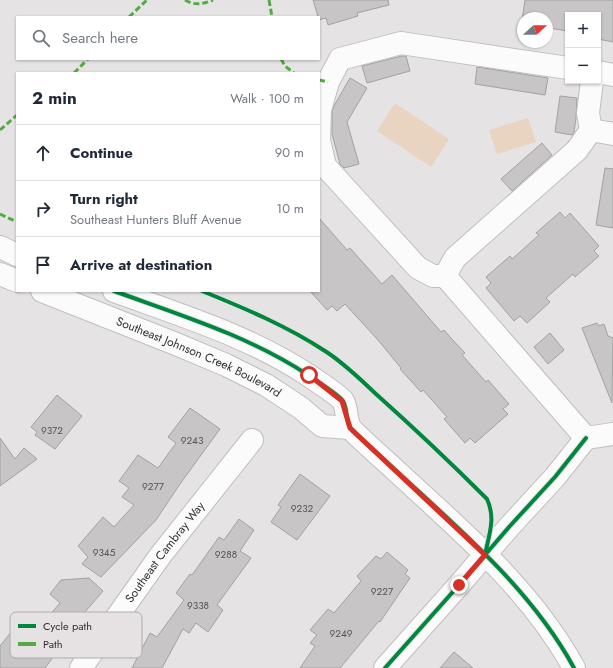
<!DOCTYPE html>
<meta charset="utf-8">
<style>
body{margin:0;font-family:Jost,sans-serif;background:#f2f2f3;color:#1f2937}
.controls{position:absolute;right:12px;top:12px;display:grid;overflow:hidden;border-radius:0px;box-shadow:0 1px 3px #0004}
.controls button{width:36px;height:36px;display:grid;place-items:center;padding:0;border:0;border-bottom:1px solid #e0e1e3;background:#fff;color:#1f2937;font:20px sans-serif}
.compass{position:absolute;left:517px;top:12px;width:36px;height:36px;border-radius:50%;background:#fff;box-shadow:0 1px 3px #0004;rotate:69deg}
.stop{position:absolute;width:12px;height:12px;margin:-9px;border:3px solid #d93025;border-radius:50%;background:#fff}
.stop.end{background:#d93025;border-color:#fff;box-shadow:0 1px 4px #0008}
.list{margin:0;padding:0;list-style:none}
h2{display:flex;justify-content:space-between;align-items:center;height:52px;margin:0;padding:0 16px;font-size:17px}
h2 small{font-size:13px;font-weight:400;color:#747a83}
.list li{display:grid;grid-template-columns:26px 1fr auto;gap:12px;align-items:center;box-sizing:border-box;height:56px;padding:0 16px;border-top:1px solid #e0e1e3}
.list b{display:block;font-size:15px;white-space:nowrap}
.list p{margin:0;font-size:13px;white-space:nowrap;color:#747a83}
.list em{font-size:13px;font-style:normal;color:#747a83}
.icon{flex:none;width:22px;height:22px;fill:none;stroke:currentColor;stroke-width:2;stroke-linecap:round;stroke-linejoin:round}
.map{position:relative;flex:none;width:613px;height:668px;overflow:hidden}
.search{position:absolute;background:#fff;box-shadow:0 1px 3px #0004;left:16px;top:16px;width:304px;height:44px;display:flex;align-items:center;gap:10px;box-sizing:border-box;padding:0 14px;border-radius:0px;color:#747a83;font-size:15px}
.panel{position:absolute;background:#fff;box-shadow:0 1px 3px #0004;left:16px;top:72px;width:304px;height:220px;border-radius:0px}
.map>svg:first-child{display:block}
.green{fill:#e9d4c2}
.building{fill:#c7c5c6;stroke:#a2a2a2}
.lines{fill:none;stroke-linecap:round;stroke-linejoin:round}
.minor-casing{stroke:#c0bfbf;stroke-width:24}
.minor{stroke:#fbfbfb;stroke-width:22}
.quiet{stroke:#54ab45;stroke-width:3;stroke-dasharray:6 3;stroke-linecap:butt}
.cycleway-casing{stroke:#e6e2e3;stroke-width:6}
.cycleway{stroke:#00873e;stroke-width:4}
.route{stroke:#d93025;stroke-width:5}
.labels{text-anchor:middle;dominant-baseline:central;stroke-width:3.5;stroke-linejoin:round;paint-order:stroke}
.number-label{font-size:10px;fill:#565456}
.street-label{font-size:12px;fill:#312f30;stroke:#e6e2e3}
.key{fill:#e6e2e3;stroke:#b0acad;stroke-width:1}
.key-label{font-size:11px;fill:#312f30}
</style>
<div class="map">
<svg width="613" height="668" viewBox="0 0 613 668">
<rect width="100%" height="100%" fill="#e5e3e4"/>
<path class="green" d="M 395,103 L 449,139 L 431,167 L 377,131 Z
M 528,118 L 536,142 L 497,154 L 489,130 Z"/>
<path class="building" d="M 313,0 L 388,0 L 389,5 L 357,13 L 358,16 L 328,25 L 326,18 L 319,20 Z
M 525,0 L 613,0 L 613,42 L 598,39 L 598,15 L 568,15 L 568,31 L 548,28 L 547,18 L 523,18 L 523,20 L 522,20 Z
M 402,56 L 406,56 L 410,71 L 367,83 L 362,66 Z
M 477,67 L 548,78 L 545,95 L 475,84 Z
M 350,78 L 367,88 L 347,122 L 359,164 L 344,168 L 340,164 L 332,134 L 332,112 L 334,106 Z
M 560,96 L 577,98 L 576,118 L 574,132 L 572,135 L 555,132 Z
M 542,143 L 552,155 L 512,191 L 501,179 Z
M 605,168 L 613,169 L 613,228 L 596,225 Z
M 560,212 L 565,218 L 570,213 L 599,246 L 594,251 L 599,256 L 575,277 L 573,274 L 546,298 L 550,302 L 527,323 L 520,316 L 514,321 L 486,288 L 491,283 L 486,277 L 510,256 L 512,259 L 539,235 L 536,233 Z
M 319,218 L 347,250 L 350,248 L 382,284 L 392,275 L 441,332 L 444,330 L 450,337 L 465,353 L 462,355 L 486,382 L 488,380 L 509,404 L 503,409 L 508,414 L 475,443 L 470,438 L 465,443 L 444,419 L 447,417 L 423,390 L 421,392 L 400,369 L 401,368 L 378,340 L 345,304 L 337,311 L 332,306 L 327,310 L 310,291 L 319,291 Z
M 597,323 L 599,326 L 604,324 L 608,336 L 613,338 L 612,403 L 582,328 Z
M 550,333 L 564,350 L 548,364 L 534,347 Z
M 57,395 L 82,416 L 55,449 L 35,435 L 37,432 L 31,427 Z
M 190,408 L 220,429 L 180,484 L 156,520 L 101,577 L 82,564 L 88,557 L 78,546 L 103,517 L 114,527 L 134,505 L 122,497 L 129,488 L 119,481 L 138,455 L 158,468 L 176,443 L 168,437 Z
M 0,438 L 15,459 L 24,448 L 37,459 L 0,486 Z
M 300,474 L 330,496 L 297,540 L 271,522 L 281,507 L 278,505 Z
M 239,519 L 254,530 L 240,551 L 251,558 L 217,605 L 223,610 L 208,632 L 196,623 L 189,633 L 183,629 L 162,668 L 132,668 L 150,633 L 157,637 L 184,600 L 176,593 L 190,574 L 192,575 L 219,537 L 224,540 Z
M 387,552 L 408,570 L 405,574 L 410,578 L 380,622 L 379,621 L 340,668 L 300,668 L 315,646 L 310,643 L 317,635 L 310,630 L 328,609 L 334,613 L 361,581 L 357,576 L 376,556 L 381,559 Z
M 89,578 L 103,591 L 73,626 L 74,627 L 61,642 L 63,644 L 45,668 L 0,668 L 0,646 L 16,626 L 25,634 L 34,621 L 40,626 L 60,603 L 50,594 L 61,580 Z
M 454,652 L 473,668 L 440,668 Z"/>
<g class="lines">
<g class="minor-casing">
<g id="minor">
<path d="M 598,72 L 613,75"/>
<path d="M 591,130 L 588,113 L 592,81"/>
<path d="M 0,247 L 17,255"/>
<path d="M 0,274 L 17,281"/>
<path d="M 445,276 L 433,276 L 418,268 L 325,166 L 319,140 L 320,110 L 328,82 L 340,59 L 401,43 L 568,68"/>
<path id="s1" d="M 42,291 L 176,344 L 226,365 L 266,385 L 301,408 L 322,426 L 350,428"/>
<path d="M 114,291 C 180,315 249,336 308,375 C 315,380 339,395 343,401 C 348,409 345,423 352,430 C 365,443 379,455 393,468 C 458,528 531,589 574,668"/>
<path d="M 586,438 L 445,276 L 455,258 L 577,150 L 591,130 L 613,134"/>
<path d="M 586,438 L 613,434"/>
<path id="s2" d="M 81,668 L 160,556 L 252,440"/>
<path d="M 385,668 L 459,585 L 509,527 L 555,477 L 586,438"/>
</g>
</g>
<use href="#minor" class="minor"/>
<path class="quiet" d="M 185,0 C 195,6 203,4 213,0
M 269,0 L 272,17
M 129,17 L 147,0
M 281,59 L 285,66 L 294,73
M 74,73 L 88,59
M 319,80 L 328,82
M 0,130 L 17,115
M 0,214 L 17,222"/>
<g class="cycleway-casing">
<path id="cycleway" d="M 114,291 C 180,315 249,336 308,375 C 315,380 339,395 343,401 C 348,409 345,423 352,430 C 365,443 379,455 393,468 C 458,528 531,589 574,668
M 202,291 C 244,308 287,326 325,351 C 344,363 360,379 376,394 C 414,428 451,463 487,499 C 496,519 489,534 485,555
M 385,668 L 459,585 L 509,527 L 555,477 L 586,438"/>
</g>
<use href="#cycleway" class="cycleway"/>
</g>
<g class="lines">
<path class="route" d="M 309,375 L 342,401 L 350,428 L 485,555 L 459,585"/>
</g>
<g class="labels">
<g class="number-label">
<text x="52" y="430">9372</text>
<text x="192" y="440">9243</text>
<text x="153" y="486">9277</text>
<text x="302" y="508">9232</text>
<text x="104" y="552">9345</text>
<text x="226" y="554">9288</text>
<text x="382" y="591">9227</text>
<text x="198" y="605">9338</text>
<text x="341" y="633">9249</text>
</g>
<g class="street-label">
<text stroke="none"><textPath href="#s1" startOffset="170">Southeast Johnson Creek Boulevard</textPath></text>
<text stroke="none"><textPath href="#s2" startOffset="143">Southeast Cambray Way</textPath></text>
</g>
</g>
<rect x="10" y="612" width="132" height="46" rx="6" class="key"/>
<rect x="18" y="624" width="18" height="4" fill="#00873e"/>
<rect x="18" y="642" width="18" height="4" fill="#54ab45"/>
<g class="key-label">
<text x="43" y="630">Cycle path</text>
<text x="43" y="648">Path</text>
</g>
</svg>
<div class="controls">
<button>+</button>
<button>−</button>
</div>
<svg class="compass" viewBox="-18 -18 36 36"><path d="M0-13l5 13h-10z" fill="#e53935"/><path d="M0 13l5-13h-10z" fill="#747a83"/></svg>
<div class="stop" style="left:309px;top:375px"></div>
<div class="stop end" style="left:459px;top:585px"></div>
<div class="search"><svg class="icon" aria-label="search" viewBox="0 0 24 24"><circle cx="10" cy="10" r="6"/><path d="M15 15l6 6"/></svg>Search here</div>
<section class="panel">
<h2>2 min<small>Walk · 100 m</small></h2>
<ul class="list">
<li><svg class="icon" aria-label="ahead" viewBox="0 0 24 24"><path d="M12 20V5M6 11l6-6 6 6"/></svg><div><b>Continue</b></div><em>90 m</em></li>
<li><svg class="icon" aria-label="right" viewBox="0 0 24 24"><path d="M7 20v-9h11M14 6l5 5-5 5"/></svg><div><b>Turn right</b><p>Southeast Hunters Bluff Avenue</p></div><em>10 m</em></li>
<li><svg class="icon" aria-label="arrive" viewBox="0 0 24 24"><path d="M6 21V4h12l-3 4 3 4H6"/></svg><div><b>Arrive at destination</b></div></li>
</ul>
</section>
</div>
